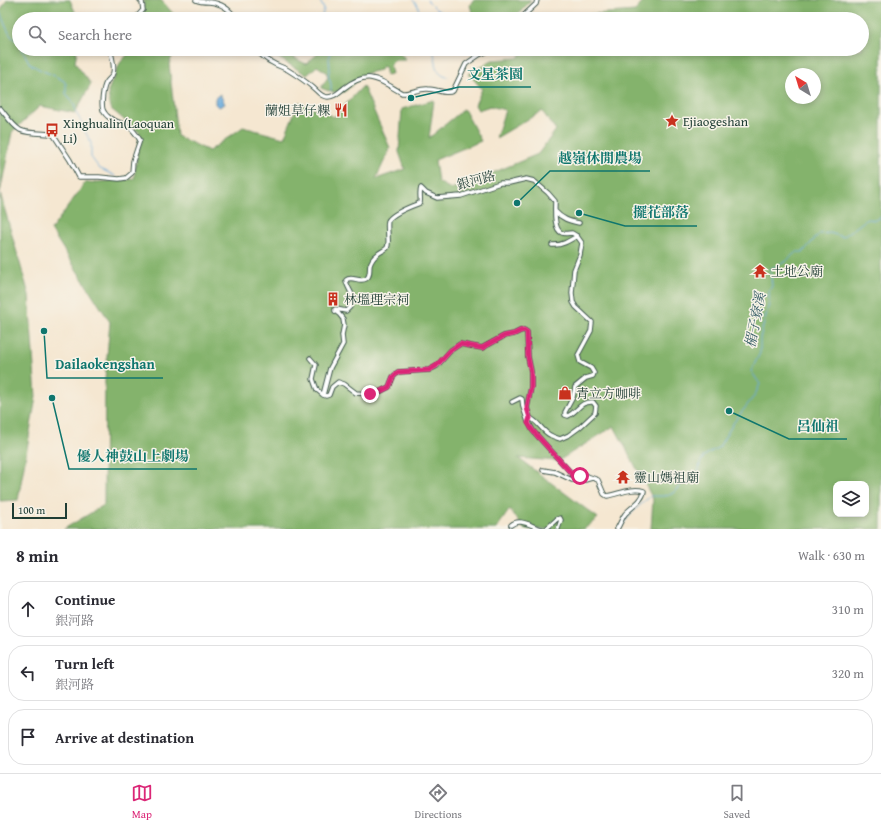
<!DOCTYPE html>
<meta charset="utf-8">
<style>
body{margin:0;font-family:"Gentium Book Plus","Noto Serif TC",serif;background:#f7f7f7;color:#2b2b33}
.controls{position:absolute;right:12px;bottom:12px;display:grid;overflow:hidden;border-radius:8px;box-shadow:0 2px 6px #0003}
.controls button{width:36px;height:36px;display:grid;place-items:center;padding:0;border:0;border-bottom:1px solid #e1e1e2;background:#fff;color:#2b2b33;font:20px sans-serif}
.compass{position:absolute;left:785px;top:68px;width:36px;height:36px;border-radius:50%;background:#fff;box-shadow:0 2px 6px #0003;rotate:322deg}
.scale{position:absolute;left:12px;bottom:10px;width:55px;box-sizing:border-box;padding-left:4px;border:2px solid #1f3d34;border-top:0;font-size:11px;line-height:14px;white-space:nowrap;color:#1f3d34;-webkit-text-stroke:3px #f7f3e8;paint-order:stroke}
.stop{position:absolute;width:12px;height:12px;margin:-9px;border:3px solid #db2777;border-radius:50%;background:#fff}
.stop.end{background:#db2777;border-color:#fff;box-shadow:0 1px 4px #0008}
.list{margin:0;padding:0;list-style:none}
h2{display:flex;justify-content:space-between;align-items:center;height:52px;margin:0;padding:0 16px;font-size:17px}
h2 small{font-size:13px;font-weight:400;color:#7c7c81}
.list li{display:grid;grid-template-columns:26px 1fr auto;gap:12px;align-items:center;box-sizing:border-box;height:56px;margin:0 8px 8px;padding:0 8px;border:1px solid #e1e1e2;border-radius:16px}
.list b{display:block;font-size:15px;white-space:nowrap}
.list p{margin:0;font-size:13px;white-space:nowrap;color:#7c7c81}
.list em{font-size:13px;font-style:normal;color:#7c7c81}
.icon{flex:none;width:22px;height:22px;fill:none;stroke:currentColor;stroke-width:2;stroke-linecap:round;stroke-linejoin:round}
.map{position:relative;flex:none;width:881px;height:529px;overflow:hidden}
.search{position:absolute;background:#fff;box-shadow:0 2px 6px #0003;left:12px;right:12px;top:12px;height:44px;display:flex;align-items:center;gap:10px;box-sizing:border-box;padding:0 14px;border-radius:22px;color:#7c7c81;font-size:15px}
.sheet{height:244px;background:#fff}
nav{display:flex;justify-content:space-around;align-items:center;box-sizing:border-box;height:56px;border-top:1px solid #e1e1e2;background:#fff;font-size:11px;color:#7c7c81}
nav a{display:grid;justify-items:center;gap:2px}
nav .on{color:#db2777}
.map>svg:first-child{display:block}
.forest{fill:#84b36c;stroke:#527850;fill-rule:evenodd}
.water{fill:#67a9db;stroke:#437388}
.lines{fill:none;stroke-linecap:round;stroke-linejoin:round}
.stream{stroke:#67a9db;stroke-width:1}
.minor-casing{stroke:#3f564c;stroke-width:5.5}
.minor{stroke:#fff;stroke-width:3.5}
.route{stroke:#db2777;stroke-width:5}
.labels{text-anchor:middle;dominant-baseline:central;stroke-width:3;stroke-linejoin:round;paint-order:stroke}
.poi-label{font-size:13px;fill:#1f3d34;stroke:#f7f3e8;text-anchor:start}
.street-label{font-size:13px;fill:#1f3d34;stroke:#f7f3e8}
.water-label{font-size:14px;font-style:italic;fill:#355d66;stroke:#f7f3e8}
.leader{fill:none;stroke:#0f766e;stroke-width:1.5}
.callout-dot{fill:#0f766e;stroke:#f7f3e8;stroke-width:1.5}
.callout-label{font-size:14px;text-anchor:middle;font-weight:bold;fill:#0f766e;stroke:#f7f3e8;stroke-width:3;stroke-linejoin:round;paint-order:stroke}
</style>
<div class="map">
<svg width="881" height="529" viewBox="0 0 881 529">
<rect width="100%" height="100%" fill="#f7f3e8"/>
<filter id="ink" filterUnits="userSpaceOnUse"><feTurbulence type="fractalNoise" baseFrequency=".025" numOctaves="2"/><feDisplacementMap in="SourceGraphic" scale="8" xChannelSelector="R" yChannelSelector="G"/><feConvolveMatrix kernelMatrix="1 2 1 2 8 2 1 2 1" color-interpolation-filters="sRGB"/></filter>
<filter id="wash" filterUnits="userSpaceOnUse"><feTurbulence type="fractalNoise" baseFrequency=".012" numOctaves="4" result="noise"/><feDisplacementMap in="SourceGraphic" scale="16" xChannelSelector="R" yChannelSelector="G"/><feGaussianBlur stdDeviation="0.9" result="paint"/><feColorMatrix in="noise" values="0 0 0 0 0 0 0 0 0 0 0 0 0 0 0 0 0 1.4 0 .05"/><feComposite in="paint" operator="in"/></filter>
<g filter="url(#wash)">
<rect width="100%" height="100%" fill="#f5e7d1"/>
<path class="forest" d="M 7,0 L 70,0 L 78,19 L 19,19 L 19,49 L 77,49 L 75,63 L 91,84 L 75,113 L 40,106 L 12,132 L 0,193 L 29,295 L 36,397 L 18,500 L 0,501 L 0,12 Z
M 144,0 L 161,0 L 178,19 L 142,19 Z
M 473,0 L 531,0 L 514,19 L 474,19 L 470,5 Z
M 645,0 L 881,0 L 881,529 L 651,529 L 653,499 L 614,426 L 558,461 L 518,458 L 598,518 L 584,529 L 524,529 L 510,509 L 496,529 L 64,529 L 104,505 L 105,379 L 110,322 L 51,230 L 85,183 L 134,179 L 140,133 L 110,108 L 108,91 L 120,63 L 128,54 L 128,49 L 175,49 L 169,64 L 177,136 L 209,151 L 243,127 L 284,138 L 299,102 L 334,117 L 363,86 L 390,148 L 376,179 L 405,169 L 399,152 L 402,109 L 434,100 L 429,138 L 464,109 L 481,141 L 435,160 L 438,182 L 451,189 L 476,180 L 538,154 L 556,130 L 542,111 L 496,138 L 505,110 L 490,106 L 478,110 L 475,105 L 482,89 L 469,74 L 492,60 L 518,58 L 526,49 L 862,49 L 862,19 L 565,19 L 581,15 L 635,11 ZM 791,74 L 815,74 L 815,98 L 791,98 ZM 836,484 L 866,484 L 866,514 L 836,514 Z
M 323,49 L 397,49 L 406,60 L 394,60 L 390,65 L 392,74 L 386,75 L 386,68 L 383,66 L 380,70 L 367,73 L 344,92 L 332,92 L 331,90 L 329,91 L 321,88 L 328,77 L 326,72 L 317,66 L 307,75 L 277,57 L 281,51 L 306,64 Z"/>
<path class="water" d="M 220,94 L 225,104 L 219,107 L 215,104 L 215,98 Z"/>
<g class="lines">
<path class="stream" d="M 413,0 L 418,6 L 419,12
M 427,0 L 430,3
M 0,1 L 0,0
M 320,1 L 324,9 L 321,19
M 433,6 L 437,10 L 441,12 L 443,16 L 450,16 L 455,19
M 0,12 C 3,19 8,34 13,38 C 15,40 16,40 19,41
M 422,14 L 426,15 L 429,19
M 22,49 L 23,51 L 30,64 L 39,69 L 57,77 L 64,81 L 66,84 L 66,93 L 68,97 L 73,102 L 75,107 L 75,111 L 82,123 L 86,133 L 91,143 L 91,157 L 99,168 L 115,176
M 330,49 L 329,59 L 330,68 L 328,75 L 331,84 L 331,91
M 435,49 C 435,51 434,52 434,54 C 435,59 437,62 436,67 C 438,72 442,77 448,77
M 620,529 L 620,528 C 630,514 638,506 651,496 L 664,496 L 669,495 L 673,493 L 686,480 L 698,474 L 700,463 L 704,456 L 719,447 L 734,422 L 755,395 L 760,384 L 751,371 L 760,353 L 760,338 L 769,304 L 769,291 L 772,286 L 770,269 L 785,262 L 796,252 L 803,252 L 819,234 L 830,233 L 843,237 L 867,219 L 876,220 L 881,217"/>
</g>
</g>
<g filter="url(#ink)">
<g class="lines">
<g class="minor-casing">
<path id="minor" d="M 196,0 C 200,2 204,2 209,2 C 221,3 230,9 236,19
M 135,19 L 143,10 L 142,2 L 140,0
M 520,19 L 536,4 L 537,0
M 254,49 C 260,53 265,59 271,62 C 277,66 283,67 288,70 C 296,75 304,80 311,86 C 317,90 320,97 328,97 C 335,97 339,92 344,88 C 369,69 379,80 402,93 C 411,94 419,88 428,89 C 437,89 445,95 453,91 L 466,64 L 479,55 L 493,49
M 0,108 C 6,115 12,125 20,130 C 28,134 44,133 53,134 L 70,160 L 79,177 L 99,177 L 119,179 L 126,178 L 132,173 L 133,161 L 140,140 C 137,135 134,130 128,126 C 120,122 107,120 103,110 C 101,104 103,88 106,83 C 108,79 112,78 113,73 C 115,66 112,57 110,49
M 421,188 C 419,193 421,198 420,203 C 412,206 392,213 388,221 C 387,224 388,232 388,236 C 388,240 389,244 387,248 C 384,251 379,252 377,255 C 374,257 371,262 370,265 C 369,270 371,276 366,279 C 359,283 352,275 346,280 C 346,285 351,291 353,297 L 350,307 L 346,311 L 336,309 L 335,309 L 335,311 L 339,314 L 343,319 L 344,325 L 342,335 L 343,344 L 330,368 L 323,395 L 326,396 L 329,395 L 332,387 L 338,382 L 344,384 L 356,393 L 370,394 L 377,393 L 389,387 L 393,377 L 398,372 L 429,370 L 437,366 L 451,350 L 460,344 L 482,348 L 504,336 L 514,334 L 520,331 L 524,330 L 527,332 L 528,357 L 531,371 L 531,387 L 527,408 L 530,418 L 529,423 L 533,431 L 573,475 L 580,476 L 587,476 L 598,480 L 604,494 L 607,496 C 619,494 632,487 644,491 C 643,501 631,507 625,514 C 622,518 620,524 617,529
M 421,188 L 426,193 L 437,198 L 461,196 L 500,183 L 509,183 L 526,179 L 534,181 L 548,193 L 555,201 C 555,208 553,230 562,233 C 565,234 569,233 572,233 L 577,236 L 582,243 L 580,255 L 574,270 L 572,293 L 573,302 L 576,307 L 592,322 L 591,331 L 578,355 L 580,362 L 591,368 L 594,373 L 593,376 L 586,378 L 575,387 L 573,397 L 565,412 L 565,415 L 568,416 C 578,411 580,401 593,402 L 596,406 L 595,413 L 580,427 L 569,435 L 560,439 C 557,438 553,437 550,435 C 542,431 538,421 530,418
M 555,211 C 562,219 569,221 579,223
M 552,245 C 561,246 569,241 577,236
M 310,358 L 316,365 L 313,379 L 317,390 L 323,395
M 512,402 L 520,398 L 522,399 L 523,407 L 528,422
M 543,470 L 555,472 L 572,480 L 585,480 L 592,478
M 511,525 C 520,517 532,527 542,529
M 546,529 L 557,519 L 560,518 L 561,520 L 558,529"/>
</g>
<use href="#minor" class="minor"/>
</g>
</g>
<g class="lines" filter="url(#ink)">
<path class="route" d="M 370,394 L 377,393 L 389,387 L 393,377 L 398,372 L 429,370 L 436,366 L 451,350 L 460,344 L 482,348 L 504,336 L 514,334 L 520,331 L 524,330 L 527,332 L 528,357 L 531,372 L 531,387 L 527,408 L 530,418 L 528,423 L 533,431 L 573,475 L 580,476"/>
</g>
<defs>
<g id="restaurant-bare" transform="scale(1.08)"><path d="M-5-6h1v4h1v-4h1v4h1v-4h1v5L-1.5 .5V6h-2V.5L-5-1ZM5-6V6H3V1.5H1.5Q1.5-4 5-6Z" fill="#c8321e" stroke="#f7f3e8" stroke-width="2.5" paint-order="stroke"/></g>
<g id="sight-bare" transform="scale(1.08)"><path d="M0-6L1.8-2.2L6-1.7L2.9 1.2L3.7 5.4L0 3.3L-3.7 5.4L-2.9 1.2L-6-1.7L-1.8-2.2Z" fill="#c8321e" stroke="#f7f3e8" stroke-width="2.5" paint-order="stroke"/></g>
<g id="bus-bare" transform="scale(1.08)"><path d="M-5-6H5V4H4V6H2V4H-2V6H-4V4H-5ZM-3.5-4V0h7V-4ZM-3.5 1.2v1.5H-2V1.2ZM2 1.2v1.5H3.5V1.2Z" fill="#c8321e" stroke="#f7f3e8" stroke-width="2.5" paint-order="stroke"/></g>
<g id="temple-bare" transform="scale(1.08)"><path d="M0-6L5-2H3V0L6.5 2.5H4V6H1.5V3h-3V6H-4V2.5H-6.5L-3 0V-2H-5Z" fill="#c8321e" stroke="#f7f3e8" stroke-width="2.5" paint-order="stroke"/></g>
<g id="building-bare" transform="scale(1.08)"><path d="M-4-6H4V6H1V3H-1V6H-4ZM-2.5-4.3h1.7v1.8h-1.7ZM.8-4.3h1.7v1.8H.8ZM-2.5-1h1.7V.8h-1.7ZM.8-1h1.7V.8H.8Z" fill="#c8321e" stroke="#f7f3e8" stroke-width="2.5" paint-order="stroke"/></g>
<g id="shop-bare" transform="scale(1.08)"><path d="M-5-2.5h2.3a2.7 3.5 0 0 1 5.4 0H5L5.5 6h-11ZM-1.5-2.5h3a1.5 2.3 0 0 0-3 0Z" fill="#c8321e" stroke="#f7f3e8" stroke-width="2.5" paint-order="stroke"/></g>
</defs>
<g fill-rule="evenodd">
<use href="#restaurant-bare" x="341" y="110"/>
<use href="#sight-bare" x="672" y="121"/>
<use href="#bus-bare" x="52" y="130"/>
<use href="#temple-bare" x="760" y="271"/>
<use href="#building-bare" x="333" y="299"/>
<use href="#shop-bare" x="565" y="393"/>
<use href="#temple-bare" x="623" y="477"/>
</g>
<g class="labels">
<g class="poi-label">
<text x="330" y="110" text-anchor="end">蘭姐草仔粿</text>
<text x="683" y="121">Ejiaogeshan</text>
<text x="63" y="123">Xinghualin(Laoquan<tspan x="63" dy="15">Li)</tspan></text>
<text x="771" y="271">土地公廟</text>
<text x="344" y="299">林塭理宗祠</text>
<text x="576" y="393">青立方咖啡</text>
<text x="634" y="477">靈山媽祖廟</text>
</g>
<g class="street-label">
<text transform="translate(476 180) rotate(-15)">銀河路</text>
</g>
<g class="water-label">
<text transform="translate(755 320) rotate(-79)">楣子寮溪</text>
</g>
</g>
<path class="leader" d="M411 98L459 87H531M517 203L550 171H650M579 213L625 226H697M44 331L47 378H163M729 411L789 439H847M52 398L69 469H197"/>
<g class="callout-dot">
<circle cx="411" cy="98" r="4"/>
<circle cx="517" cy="203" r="4"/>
<circle cx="579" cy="213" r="4"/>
<circle cx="44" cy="331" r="4"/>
<circle cx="729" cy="411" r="4"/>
<circle cx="52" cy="398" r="4"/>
</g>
<g class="callout-label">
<text x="495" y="79">文星茶園</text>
<text x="600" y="163">越嶺休閒農場</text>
<text x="661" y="217">擺花部落</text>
<text x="105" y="369">Dailaokengshan</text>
<text x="818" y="431">呂仙祖</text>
<text x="133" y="461">優人神鼓山上劇場</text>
</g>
</svg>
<div class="controls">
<button><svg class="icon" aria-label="layers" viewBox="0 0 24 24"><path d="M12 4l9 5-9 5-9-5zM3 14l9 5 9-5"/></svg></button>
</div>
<svg class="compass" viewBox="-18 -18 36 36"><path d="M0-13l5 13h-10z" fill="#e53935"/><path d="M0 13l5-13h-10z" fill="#7c7c81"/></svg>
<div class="scale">100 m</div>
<div class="stop" style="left:580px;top:476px"></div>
<div class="stop end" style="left:370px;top:394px"></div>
<div class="search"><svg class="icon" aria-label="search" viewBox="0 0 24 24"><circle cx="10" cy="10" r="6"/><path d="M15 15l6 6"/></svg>Search here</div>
</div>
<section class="sheet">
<h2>8 min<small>Walk · 630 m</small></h2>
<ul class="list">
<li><svg class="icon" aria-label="ahead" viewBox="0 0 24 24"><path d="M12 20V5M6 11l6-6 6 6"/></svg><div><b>Continue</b><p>銀河路</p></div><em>310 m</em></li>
<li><svg class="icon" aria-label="left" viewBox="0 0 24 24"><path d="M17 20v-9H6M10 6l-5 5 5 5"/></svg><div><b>Turn left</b><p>銀河路</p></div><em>320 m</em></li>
<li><svg class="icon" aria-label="arrive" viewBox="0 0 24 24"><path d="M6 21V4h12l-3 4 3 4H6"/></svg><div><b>Arrive at destination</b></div></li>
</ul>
</section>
<nav>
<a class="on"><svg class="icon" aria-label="map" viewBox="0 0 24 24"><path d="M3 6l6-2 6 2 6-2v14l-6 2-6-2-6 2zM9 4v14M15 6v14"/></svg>Map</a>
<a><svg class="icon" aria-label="directions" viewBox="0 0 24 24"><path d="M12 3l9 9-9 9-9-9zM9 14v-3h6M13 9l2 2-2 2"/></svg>Directions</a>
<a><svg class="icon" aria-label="saved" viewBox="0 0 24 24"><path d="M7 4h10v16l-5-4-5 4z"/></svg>Saved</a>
</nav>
